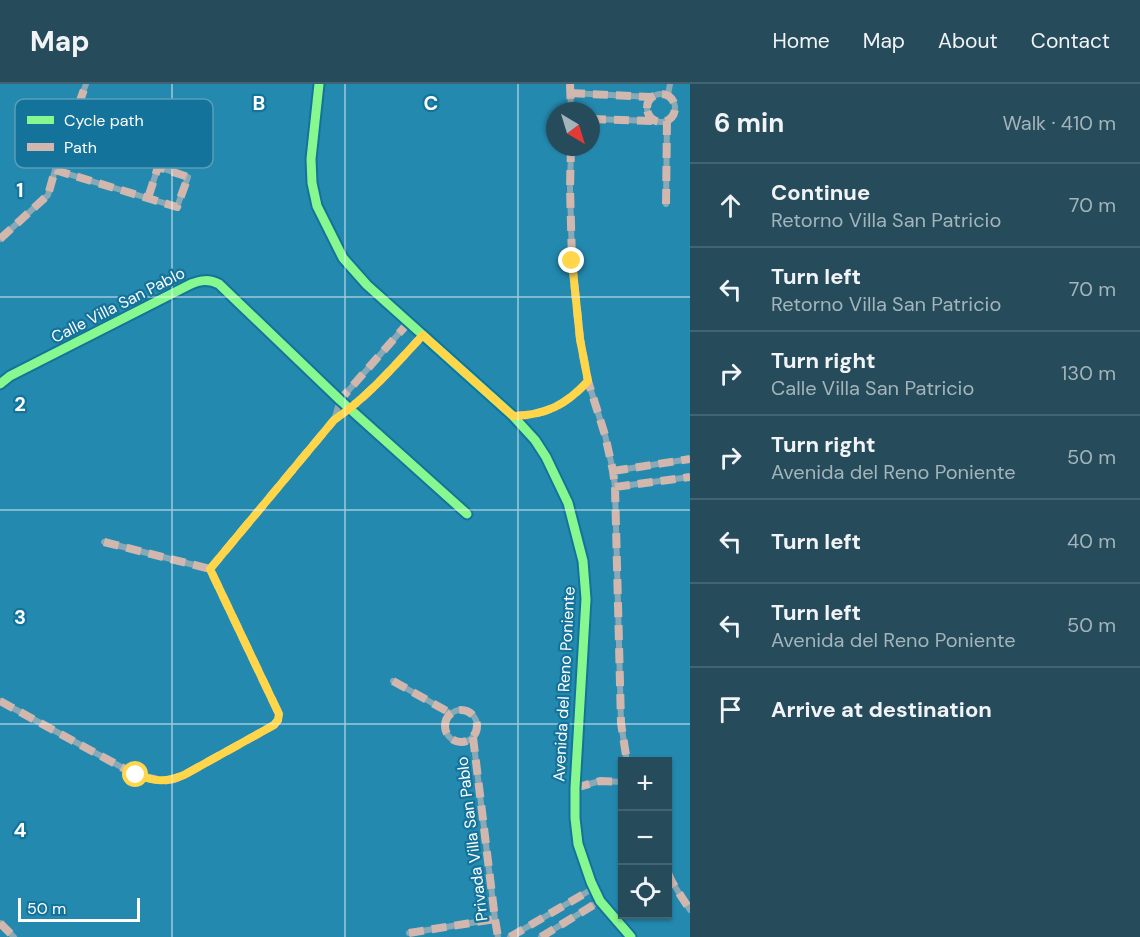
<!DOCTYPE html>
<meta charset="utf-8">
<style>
body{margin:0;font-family:"DM Sans",sans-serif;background:#2e5362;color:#f1f3f6}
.controls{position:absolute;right:18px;bottom:18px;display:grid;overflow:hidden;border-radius:0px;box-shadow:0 2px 4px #0004}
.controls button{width:54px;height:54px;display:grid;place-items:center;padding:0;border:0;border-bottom:2px solid #426372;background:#264c5c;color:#f1f3f6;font:30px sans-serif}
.compass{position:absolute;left:546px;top:18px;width:54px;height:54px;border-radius:50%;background:#264c5c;box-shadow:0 2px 4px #0004;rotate:142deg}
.scale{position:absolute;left:18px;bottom:15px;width:122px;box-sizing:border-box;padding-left:6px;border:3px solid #fff;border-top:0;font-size:16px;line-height:21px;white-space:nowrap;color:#fff;-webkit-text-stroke:4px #13739a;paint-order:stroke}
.stop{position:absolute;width:18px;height:18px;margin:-14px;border:4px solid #ffd54a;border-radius:50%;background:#fff}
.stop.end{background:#ffd54a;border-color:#fff;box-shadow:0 2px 6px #0008}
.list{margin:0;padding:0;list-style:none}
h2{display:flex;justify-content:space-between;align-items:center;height:78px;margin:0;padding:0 24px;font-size:26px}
h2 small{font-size:20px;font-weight:400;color:#a4b4bb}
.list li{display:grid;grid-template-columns:39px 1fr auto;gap:18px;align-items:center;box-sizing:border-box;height:84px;padding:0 24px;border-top:2px solid #426372}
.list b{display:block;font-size:22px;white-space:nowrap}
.list p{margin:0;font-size:20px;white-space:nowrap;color:#a4b4bb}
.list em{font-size:20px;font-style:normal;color:#a4b4bb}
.icon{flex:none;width:33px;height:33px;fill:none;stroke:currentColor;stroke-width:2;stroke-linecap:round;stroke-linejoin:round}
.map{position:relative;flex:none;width:690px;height:853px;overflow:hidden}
header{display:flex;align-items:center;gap:36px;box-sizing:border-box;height:84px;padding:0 30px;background:#264c5c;border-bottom:2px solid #426372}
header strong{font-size:28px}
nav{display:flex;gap:33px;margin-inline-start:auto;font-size:21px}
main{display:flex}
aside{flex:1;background:#264c5c}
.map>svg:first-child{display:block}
.green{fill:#2489af;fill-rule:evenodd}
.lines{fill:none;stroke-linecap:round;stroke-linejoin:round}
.minor{stroke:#89a9b6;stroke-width:6}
.quiet{stroke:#d1b7ad;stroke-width:8;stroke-dasharray:15 8;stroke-linecap:butt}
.cycleway-casing{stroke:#13739a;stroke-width:13}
.cycleway{stroke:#87f88f;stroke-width:9}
.route{stroke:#ffd54a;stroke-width:8}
.grid{fill:none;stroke:#fff;stroke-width:1.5;stroke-opacity:0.55}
.labels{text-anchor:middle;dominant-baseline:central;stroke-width:4.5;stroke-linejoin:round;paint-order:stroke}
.street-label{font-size:16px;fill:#fff;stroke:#13739a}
.key{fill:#13739a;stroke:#5a9db8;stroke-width:1.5}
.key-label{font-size:16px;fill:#fff}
.grid-label{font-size:20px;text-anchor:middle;font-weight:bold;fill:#fff;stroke:#13739a;stroke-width:4.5;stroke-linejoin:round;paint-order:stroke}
</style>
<header>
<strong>Map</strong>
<nav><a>Home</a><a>Map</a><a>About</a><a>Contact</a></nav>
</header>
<main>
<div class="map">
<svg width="690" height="853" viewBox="0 0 690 853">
<rect width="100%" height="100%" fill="#32667b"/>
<path class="green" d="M 0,0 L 690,0 L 690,853 L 0,853 ZM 555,27 L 591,27 L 591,63 L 555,63 ZM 622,678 L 668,678 L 668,830 L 622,830 Z"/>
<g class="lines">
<path class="minor" d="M 319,0 L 311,75 L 312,99 L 317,122 L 343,174 L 367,201 L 513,332 L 535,356 L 546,373 L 568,419 L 583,477 L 586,515 L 575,704 L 575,734 L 578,760 L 591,798 L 600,817 L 631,853
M 570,0 L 571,27
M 570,9 L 651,13
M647 24a14 14 0 1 1 28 0a14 14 0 1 1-28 0Z
M 668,11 L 670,0
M 591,35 L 654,37
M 571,63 L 570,104 L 572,177 L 580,255 L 588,297 L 605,351 L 613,387 L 615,403 L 621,639 L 627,678
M 55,86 L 177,123 L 188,93 L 158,83 L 148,114
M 666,120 L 667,37
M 0,155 L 48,111 L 55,86 L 86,0
M 0,300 L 10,292 L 191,200 C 201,196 209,195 219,200 L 340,316 L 467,430
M 513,332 C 546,331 566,321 588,297
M 334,336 L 340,316 L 409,238
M 613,387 L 690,375
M 615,403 L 690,393
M 104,458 L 210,485
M 210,485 L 334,336 C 368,313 395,281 423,251
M 393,597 L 450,629
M 0,617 L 136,691 L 162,697 L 174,695 L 184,691 L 274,641 L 278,636 L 279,630 L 210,485
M445 642a16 16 0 1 1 32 0a16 16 0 1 1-32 0Z
M 473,653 L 495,835 L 498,853
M 575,704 L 600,697 L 622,698
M 668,789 L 672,798 L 690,826
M 0,839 L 14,853
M 409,849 L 495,835
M 510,853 L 594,804
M 541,853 L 600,817"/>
<path class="quiet" d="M 570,0 L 571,27
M 570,9 L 651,13
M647 24a14 14 0 1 1 28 0a14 14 0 1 1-28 0Z
M 591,35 L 654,37
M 571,63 L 570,104 L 572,177 L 580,255 L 588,297 L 605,351 L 613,387 L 615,403 L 621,639 L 627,678
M 55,86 L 177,123 L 188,93 L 158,83 L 148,114
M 666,120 L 667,37
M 0,155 L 48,111 L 55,86 L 86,0
M 339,319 L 340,316 L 409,238
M 513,332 C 546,331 566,321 588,297
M 613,387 L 690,375
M 615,403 L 690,393
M 104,458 L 210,485
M 210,485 L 334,336 C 368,313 395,281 423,251
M 393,597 L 450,629
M 0,617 L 136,691 L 162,697 L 174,695 L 184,691 L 274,641 L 278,636 L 279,630 L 210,485
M445 642a16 16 0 1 1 32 0a16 16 0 1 1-32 0Z
M 473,653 L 495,835 L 498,853
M 575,704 L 600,697 L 622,698
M 668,789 L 672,798 L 690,826
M 0,839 L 14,853
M 409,849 L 495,835
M 510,853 L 594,804
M 541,853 L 600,817"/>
<g class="cycleway-casing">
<path id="cycleway" d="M 319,0 L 311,75 L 312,99 L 317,122 L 343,174 L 367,201 L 513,332 L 535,356 L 546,373 L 568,419 L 583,477 L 586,515 L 575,704 L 575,734 L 578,760 L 591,798 L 600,817 L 631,853
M 0,300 L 10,292 L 191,200 C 201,196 209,195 219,200 L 340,316 L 467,430"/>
</g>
<use href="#cycleway" class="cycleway"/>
</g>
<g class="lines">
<path class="route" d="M 136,691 C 155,697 165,699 184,691 L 274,641 L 278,636 L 279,630 L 210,485 L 334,336 C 368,313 395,281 423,251 L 513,332 C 546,331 566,321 588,297 L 580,255 L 572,177"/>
</g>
<path class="grid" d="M 172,0 L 172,853M 345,0 L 345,853M 518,0 L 518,853M 0,213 L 690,213M 0,426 L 690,426M 0,640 L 690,640"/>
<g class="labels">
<g class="street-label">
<text transform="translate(118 221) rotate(-27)">Calle Villa San Pablo</text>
<text transform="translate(564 600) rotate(-87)">Avenida del Reno Poniente</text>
<text transform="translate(472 755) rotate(-97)">Privada Villa San Pablo</text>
</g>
</g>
<rect x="15" y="15" width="198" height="69" rx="9" class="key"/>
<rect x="27" y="32" width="27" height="8" fill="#87f88f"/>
<rect x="27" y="59" width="27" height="8" fill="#d1b7ad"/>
<g class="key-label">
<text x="64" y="42">Cycle path</text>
<text x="64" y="69">Path</text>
</g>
<g class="grid-label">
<text x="259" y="26">B</text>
<text x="431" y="26">C</text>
<text x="20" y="113">1</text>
<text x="20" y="327">2</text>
<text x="20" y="540">3</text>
<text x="20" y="753">4</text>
</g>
</svg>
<div class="controls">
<button>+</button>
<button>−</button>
<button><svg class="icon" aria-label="locate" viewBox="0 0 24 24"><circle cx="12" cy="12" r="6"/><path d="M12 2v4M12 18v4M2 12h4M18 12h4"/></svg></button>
</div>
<svg class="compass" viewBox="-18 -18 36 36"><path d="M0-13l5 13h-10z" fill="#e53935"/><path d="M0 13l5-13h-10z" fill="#a4b4bb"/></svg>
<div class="scale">50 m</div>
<div class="stop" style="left:136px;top:691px"></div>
<div class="stop end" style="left:572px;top:177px"></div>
</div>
<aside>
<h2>6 min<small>Walk · 410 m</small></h2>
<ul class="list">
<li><svg class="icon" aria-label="ahead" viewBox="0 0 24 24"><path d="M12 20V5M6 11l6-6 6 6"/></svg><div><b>Continue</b><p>Retorno Villa San Patricio</p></div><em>70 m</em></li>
<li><svg class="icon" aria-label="left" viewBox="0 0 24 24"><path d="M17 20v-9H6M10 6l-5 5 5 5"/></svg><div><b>Turn left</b><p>Retorno Villa San Patricio</p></div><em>70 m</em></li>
<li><svg class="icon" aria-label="right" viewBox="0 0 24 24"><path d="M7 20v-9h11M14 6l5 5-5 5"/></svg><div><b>Turn right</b><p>Calle Villa San Patricio</p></div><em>130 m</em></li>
<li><svg class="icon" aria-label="right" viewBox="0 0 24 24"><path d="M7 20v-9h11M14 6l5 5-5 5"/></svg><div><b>Turn right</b><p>Avenida del Reno Poniente</p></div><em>50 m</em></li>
<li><svg class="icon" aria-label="left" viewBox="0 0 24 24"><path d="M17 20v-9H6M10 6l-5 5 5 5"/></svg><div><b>Turn left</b></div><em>40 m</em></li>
<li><svg class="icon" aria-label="left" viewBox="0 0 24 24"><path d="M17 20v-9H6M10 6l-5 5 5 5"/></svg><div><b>Turn left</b><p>Avenida del Reno Poniente</p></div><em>50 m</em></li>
<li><svg class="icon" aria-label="arrive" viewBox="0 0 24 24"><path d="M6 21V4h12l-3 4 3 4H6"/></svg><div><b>Arrive at destination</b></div></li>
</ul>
</aside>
</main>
